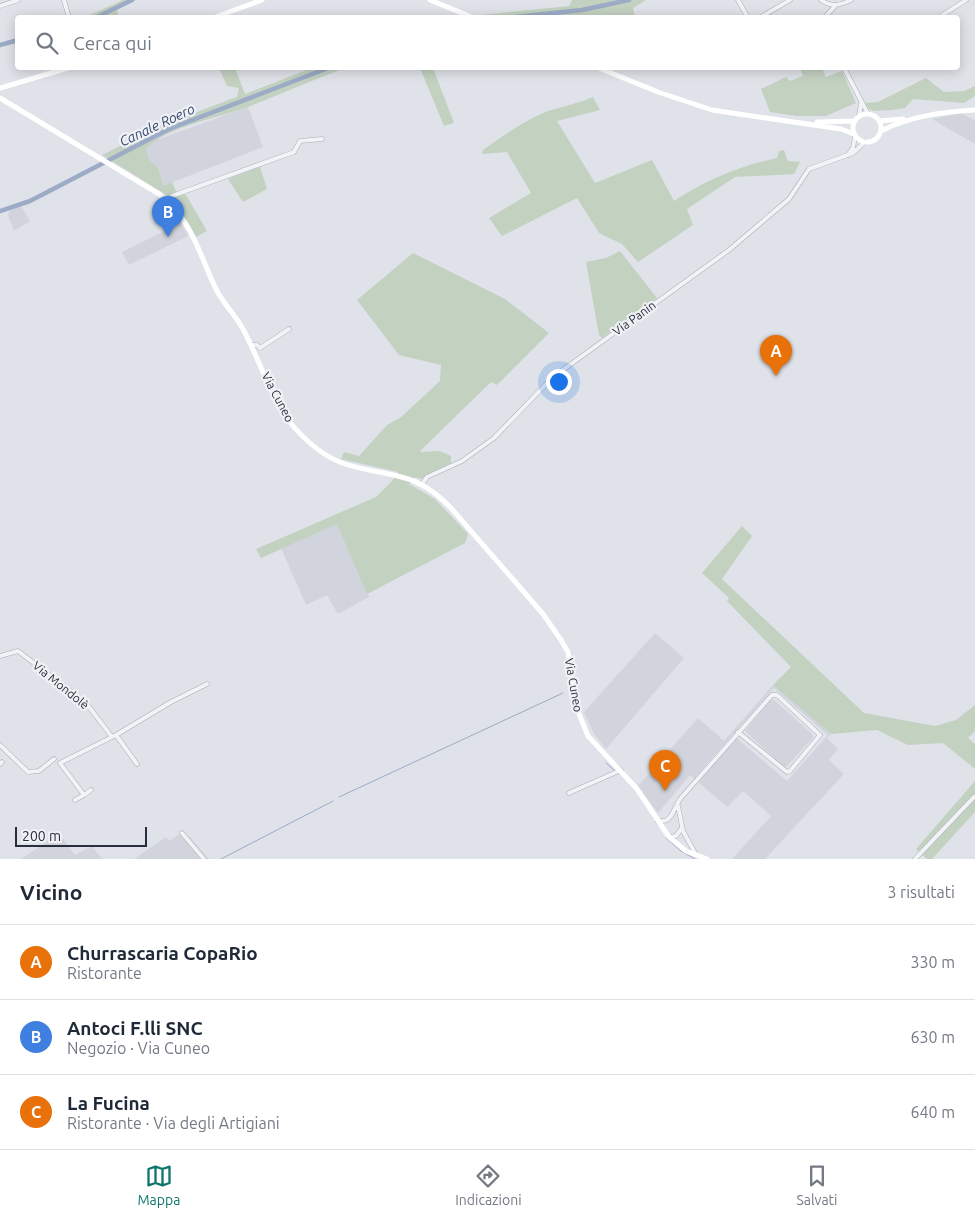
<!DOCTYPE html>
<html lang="it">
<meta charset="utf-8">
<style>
body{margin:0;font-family:Ubuntu,sans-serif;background:#f2f2f3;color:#1f2937}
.scale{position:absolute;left:15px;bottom:12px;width:132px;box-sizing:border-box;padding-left:5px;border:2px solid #292e3e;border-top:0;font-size:14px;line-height:18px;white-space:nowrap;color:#292e3e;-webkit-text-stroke:4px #eff1f5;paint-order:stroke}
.you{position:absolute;left:558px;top:381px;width:18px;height:18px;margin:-12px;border:4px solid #fff;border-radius:50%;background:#1a73e8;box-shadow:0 0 0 8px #1a73e833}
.badge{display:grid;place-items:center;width:32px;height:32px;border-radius:50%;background:#0f766e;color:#fff;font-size:16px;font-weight:700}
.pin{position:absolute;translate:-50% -41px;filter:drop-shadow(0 1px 2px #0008)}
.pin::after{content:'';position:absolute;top:26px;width:18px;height:15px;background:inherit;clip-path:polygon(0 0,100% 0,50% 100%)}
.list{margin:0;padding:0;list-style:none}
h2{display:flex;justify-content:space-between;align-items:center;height:65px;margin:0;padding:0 20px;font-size:21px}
h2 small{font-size:16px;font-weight:400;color:#747a83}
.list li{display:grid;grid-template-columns:32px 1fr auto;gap:15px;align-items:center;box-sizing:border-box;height:75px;padding:0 20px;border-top:1px solid #e0e1e3}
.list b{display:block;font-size:19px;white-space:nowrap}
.list p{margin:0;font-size:16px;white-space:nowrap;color:#747a83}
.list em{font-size:16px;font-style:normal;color:#747a83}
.icon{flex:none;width:28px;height:28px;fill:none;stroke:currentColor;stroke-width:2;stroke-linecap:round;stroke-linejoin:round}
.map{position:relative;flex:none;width:975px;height:859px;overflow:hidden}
.search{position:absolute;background:#fff;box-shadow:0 2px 12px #0003;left:15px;right:15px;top:15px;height:55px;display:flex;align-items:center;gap:12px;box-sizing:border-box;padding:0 18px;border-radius:5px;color:#747a83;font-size:19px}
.sheet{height:290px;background:#fff}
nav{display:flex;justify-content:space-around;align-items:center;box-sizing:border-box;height:70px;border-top:1px solid #e0e1e3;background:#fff;font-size:14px;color:#747a83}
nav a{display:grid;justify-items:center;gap:2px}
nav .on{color:#0f766e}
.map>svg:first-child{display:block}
.built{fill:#d1d4dc;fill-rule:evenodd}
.green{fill:#c3d1c1}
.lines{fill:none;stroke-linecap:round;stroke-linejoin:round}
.stream{stroke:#9cabc6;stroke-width:1}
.canal{stroke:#9cabc6;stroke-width:4.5}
.street-casing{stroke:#a8acb5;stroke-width:5}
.street{stroke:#f2f3f6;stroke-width:4}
.secondary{stroke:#fff;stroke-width:5}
.labels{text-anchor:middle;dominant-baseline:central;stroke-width:4.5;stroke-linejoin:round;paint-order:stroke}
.street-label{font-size:12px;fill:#292e3e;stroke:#eff1f5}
.water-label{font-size:14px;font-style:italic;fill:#36496f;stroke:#eff1f5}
</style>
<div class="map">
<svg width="975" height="859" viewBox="0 0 975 859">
<rect width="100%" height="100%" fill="#dfe2e8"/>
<path class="built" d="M 248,107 L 263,147 L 163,186 L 158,167 L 149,160 L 146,149 L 154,141 Z
M 961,113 L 975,121 L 975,144 L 932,119 Z
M 21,206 L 30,221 L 14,231 L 8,215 L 11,208 Z
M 181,223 L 188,236 L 129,265 L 122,252 Z
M 337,523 L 369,597 L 338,614 L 327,595 L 306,605 L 281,548 Z
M 655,633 L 684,658 L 606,749 L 593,732 L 584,712 Z
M 773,685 L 831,734 L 827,738 L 838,749 L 829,760 L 844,774 L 765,859 L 732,859 L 771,816 L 743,791 L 727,807 L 690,775 L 658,813 L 638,786 L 698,718 L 724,741 ZM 774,688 L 828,735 L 787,781 L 736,738 L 700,780 L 696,776 Z
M 771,700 L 774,700 L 812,734 L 813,738 L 787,766 L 784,767 L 745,731 Z
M 184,831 L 209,859 L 134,859 L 166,837 L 169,841 Z
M 59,834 L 75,855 L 92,846 L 102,859 L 21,859 Z"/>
<path class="green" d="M 123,0 L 136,0 L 117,10 L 119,17 L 85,17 Z
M 572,0 L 646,0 L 633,8 L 635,17 L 488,18 L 482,15 L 569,6 Z
M 219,68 L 235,68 L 245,94 L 312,68 L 345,68 C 312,80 281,94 248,107 C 218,118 168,126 146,149 L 149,160 L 158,167 L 163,186 L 172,182 L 176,191 L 186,195 L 207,231 L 196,237 L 173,199 L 102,155 L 170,122 L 237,97 L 239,88 L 227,86 Z
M 420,68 L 433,68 L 454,123 L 444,126 Z
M 800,68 L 822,68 L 826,77 L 842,71 L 856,103 L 826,116 L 797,116 L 770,112 L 761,89 L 786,77 L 790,81 L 803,76 Z
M 926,78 L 944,92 L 964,91 L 975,86 L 975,96 L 964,103 L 913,99 L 905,108 L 892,110 L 874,111 L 869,109 L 865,103 L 878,102 Z
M 593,97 L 600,110 L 557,121 L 595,183 L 652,160 L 674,201 C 706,180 739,166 777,158 L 779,151 L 784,150 L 788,161 L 800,162 L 794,174 L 735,177 L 687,209 L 693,225 L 638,262 L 622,244 L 599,233 L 577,198 L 502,236 L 489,218 L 531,193 L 507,152 L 482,154 L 483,150 C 499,138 532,116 551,110 C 565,106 579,103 593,97 Z
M 260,167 L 267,189 L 243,202 L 228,179 Z
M 620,251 L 657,298 L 602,338 L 599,335 L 586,262 L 606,258 Z
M 413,253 L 505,299 L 549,333 L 497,385 L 491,382 L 420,451 L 421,452 L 440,451 L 451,456 L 451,463 L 421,479 L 415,477 L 409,484 L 435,499 L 468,534 L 465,543 L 367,594 L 337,524 L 261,558 L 256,549 L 376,497 L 392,481 L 398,472 L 341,459 L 344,452 L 359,456 L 387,425 L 400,418 L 440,381 L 441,365 L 399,355 L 357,300 Z
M 742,526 L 752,536 L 722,579 L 864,713 L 935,726 L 956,720 L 975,705 L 975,731 L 968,738 L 975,744 L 975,769 L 943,743 L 908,745 L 877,730 L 831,734 L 773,685 L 791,667 L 727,601 L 729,598 L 702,573 Z
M 975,781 L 975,812 L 932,859 L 927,859 L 916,849 Z"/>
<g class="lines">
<path class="stream" d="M 606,763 L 615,771
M 339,797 L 563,693
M 666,838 L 681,851 L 695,859
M 221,859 L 333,801"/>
<path class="canal" d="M 95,18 L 132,0
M 506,18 L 582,10 L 629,0
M 0,45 L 18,40
M 0,211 L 30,201 L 169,129 L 328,68"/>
<g class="street-casing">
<path id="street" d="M 64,0 L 69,18
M 738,0 L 748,18
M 821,0 C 832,8 840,5 851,0
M 0,6 L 18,0
M 759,18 L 790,0
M 824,18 L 836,5
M 938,18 L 966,0
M 844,68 L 868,114
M 859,116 L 861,103
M 848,155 L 853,148 L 855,136
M 167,201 L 172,196 L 294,152 L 300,141 L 322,139
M 251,345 L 257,345 L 260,348 L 289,329
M 422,484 L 427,477 L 462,461 L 494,438 L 553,377 L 729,250 L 789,199 L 809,169 L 853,153 L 865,142
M 0,656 L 18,651 L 86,703 L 112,737
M 116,735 L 171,702 L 207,684
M 0,745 L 28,772 L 39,771 L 54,759
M 0,764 L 2,762
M 569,793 L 621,770
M 84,795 L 91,790
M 75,800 L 84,795 L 60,763 L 116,735 L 137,764
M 678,806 L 683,831 L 695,853
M 658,822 L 667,820 L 671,816 L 680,799 L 772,695 L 777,695 L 820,735 L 790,771 L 787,772 L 738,732
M 182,833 L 204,859
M 669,837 L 676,836 L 682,828
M 915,859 L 975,796"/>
</g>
<use href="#street" class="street"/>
<path class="secondary" d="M 430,0 L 474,18
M 213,18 L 262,0
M 599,68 L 658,92 L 712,110 L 841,129 L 854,134
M 0,88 L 68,68
M 0,98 L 159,194 C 192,220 198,251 215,287 C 222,303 236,315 244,331 C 260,361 272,401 293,426 C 307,442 324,457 345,464 C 389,478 414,469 451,508 L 543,614 L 561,640 L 568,652 L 577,709 L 588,736 L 637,789 L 669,837 L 686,851 L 707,859
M853 128a14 14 0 1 1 28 0a14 14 0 1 1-28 0Z
M 879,121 L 903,119
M 817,122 L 854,121
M 881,131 C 910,116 943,112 975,110"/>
</g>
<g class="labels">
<g class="street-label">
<text transform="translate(634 318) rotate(-36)">Via Panin</text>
<text transform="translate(278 397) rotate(62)">Via Cuneo</text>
<text transform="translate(61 685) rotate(39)">Via Mondolè</text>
<text transform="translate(574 685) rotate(80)">Via Cuneo</text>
</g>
<g class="water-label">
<text transform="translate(157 125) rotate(-25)">Canale Roero</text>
</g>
</g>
</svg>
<div class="scale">200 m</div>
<div class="you"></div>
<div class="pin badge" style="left:776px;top:376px;background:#e8710a">A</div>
<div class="pin badge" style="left:168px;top:237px;background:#3f7fe0">B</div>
<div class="pin badge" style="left:665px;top:791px;background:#e8710a">C</div>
<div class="search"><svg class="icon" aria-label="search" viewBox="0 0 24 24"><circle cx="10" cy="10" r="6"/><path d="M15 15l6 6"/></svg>Cerca qui</div>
</div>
<section class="sheet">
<h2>Vicino<small>3 risultati</small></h2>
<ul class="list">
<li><span class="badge" style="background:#e8710a">A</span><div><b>Churrascaria CopaRio</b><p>Ristorante</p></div><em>330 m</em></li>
<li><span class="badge" style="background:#3f7fe0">B</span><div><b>Antoci F.lli SNC</b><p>Negozio · Via Cuneo</p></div><em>630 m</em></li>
<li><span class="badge" style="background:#e8710a">C</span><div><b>La Fucina</b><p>Ristorante · Via degli Artigiani</p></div><em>640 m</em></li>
</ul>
</section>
<nav>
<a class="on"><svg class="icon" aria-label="map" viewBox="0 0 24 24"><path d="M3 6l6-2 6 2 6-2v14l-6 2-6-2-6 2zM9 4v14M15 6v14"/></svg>Mappa</a>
<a><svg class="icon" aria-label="directions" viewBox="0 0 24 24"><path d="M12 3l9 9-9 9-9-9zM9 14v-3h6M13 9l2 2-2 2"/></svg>Indicazioni</a>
<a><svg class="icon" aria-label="saved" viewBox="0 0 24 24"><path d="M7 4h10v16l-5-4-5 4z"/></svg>Salvati</a>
</nav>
